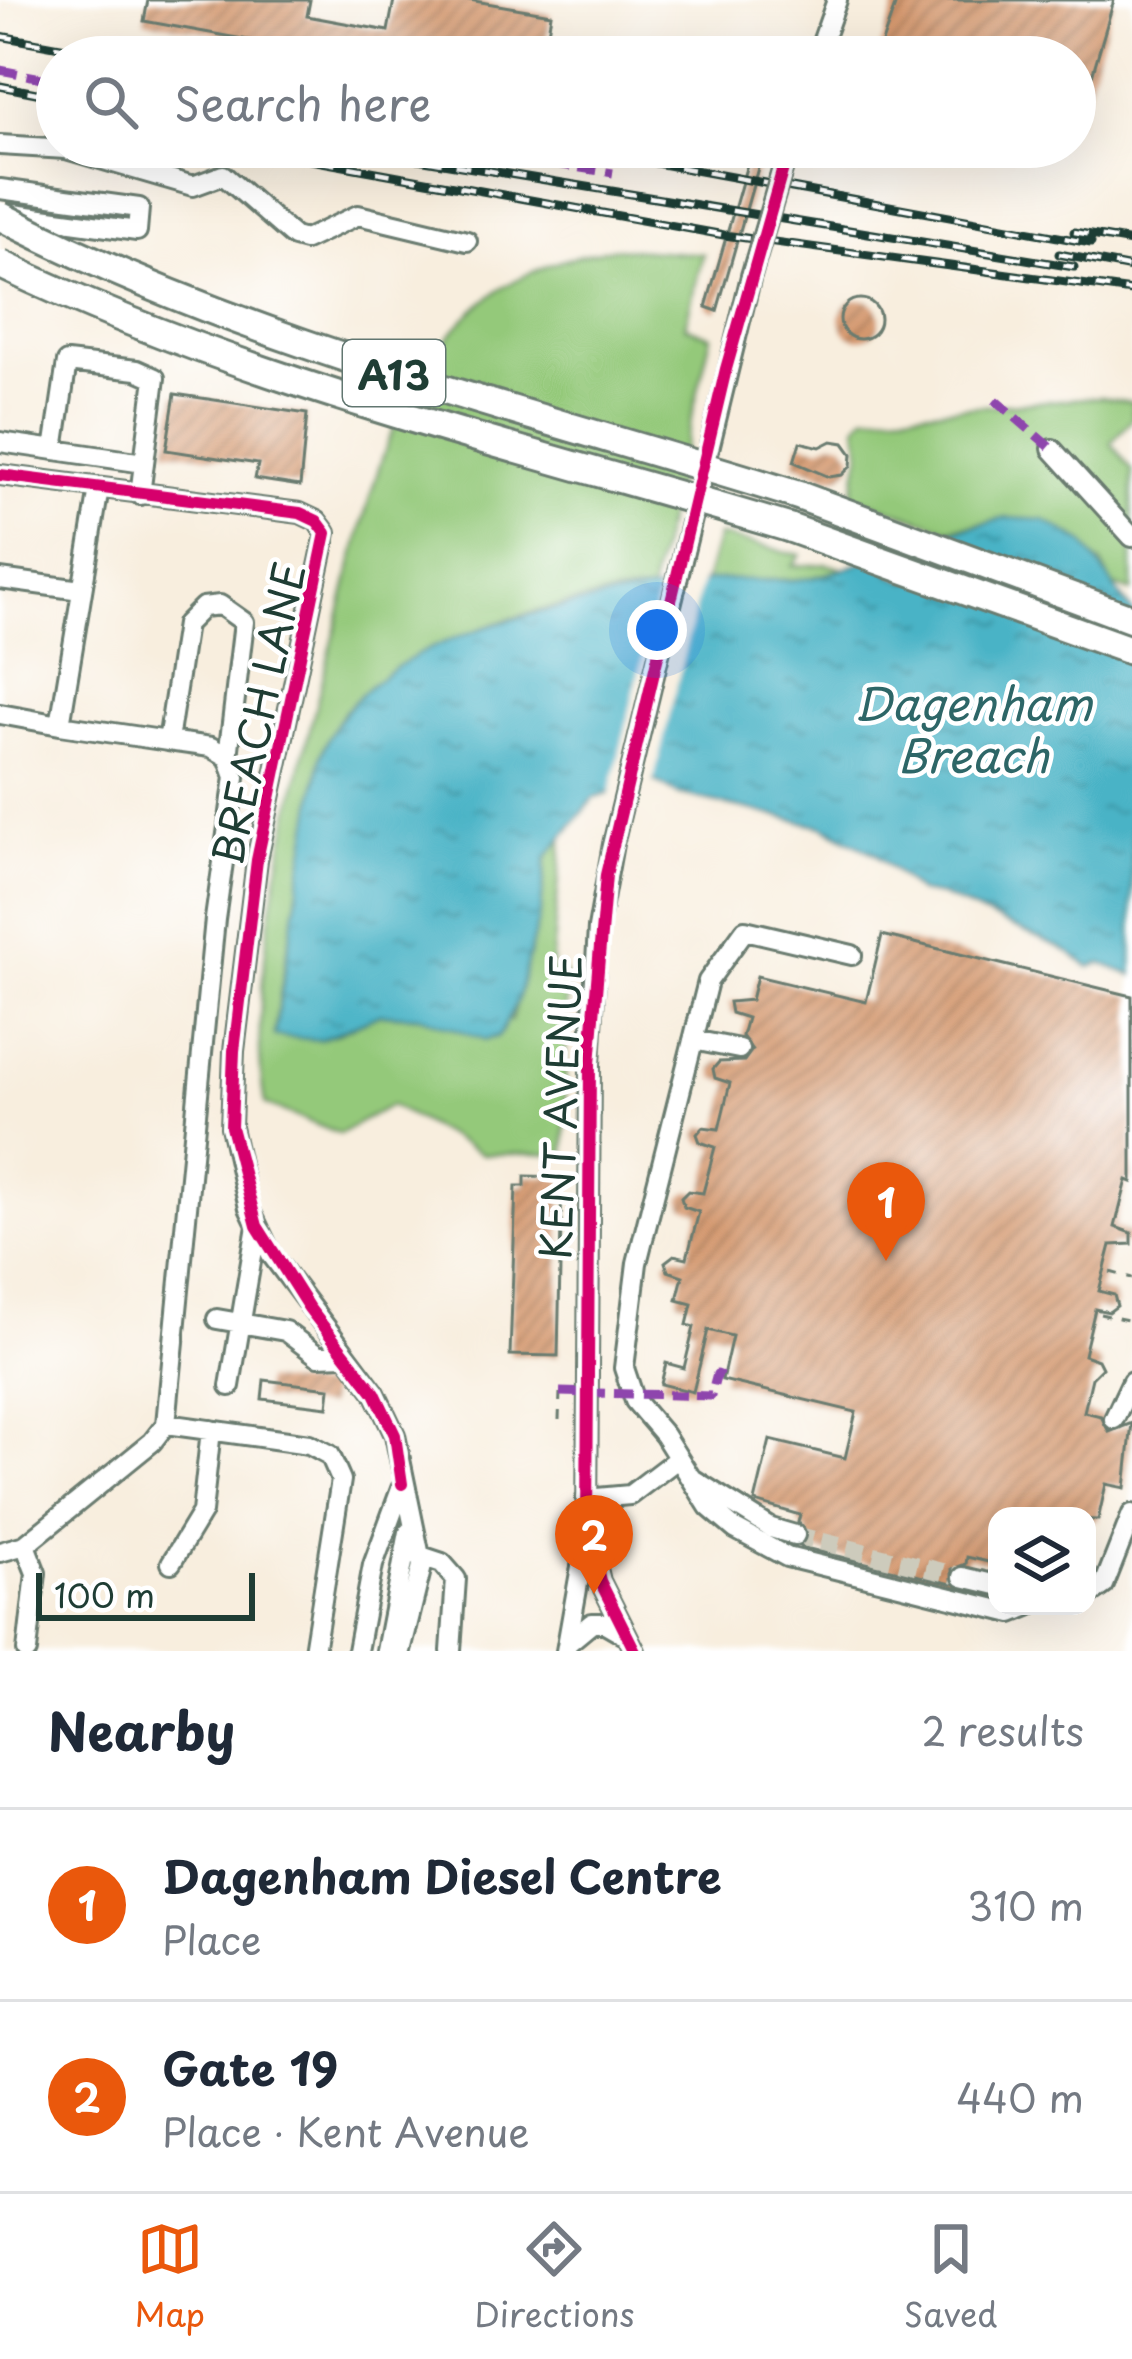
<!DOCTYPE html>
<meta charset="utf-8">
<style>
body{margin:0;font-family:"Playpen Sans",sans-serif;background:#f2f2f3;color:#1f2937}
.controls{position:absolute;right:36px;bottom:36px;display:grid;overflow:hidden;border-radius:24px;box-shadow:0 12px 48px #0002}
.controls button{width:108px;height:108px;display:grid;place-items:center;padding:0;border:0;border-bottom:3px solid #e0e1e3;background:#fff;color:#1f2937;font:60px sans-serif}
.scale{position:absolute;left:36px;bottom:30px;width:219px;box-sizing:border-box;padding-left:12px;border:6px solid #1f3d34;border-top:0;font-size:33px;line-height:42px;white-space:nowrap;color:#1f3d34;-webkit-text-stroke:9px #fff;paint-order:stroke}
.you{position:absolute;left:657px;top:630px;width:42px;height:42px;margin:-30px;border:9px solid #fff;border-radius:50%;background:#1a73e8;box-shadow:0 0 0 18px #1a73e833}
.badge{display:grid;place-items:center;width:78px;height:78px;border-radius:50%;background:#ea580c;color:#fff;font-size:39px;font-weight:700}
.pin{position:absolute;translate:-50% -99px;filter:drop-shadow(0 3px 6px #0008)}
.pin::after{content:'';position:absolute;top:63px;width:42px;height:36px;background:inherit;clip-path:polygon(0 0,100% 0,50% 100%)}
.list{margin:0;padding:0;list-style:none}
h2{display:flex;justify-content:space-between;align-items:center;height:156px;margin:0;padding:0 48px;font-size:51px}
h2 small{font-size:39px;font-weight:400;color:#747a83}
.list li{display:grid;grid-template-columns:78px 1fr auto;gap:36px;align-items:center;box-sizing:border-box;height:192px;padding:0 48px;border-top:3px solid #e0e1e3}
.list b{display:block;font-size:45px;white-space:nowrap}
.list p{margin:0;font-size:39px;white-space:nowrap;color:#747a83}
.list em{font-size:39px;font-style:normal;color:#747a83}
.icon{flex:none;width:66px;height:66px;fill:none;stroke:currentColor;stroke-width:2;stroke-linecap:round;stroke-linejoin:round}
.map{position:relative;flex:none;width:1132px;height:1651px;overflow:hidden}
.search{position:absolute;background:#fff;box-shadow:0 12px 48px #0002;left:36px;right:36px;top:36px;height:132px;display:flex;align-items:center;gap:30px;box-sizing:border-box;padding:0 42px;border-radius:66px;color:#747a83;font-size:45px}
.sheet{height:540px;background:#fff}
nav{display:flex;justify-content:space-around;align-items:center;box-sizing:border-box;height:168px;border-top:3px solid #e0e1e3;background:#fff;font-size:33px;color:#747a83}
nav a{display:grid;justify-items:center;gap:6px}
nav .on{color:#ea580c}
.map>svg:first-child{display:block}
.green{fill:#94c97a;stroke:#5a8357;stroke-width:3}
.water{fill:url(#water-ripples);stroke:#34787d;stroke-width:3}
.pier{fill:#f8eede}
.building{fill:url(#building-hatch)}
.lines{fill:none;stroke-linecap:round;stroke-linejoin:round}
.minor-tunnel{stroke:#cdcbbc;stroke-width:18;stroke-dasharray:18 9;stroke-linecap:butt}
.minor-casing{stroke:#6b7b70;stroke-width:24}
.highway-casing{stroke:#6b7b70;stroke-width:33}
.path{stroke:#6b7b70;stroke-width:3;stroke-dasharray:9 9;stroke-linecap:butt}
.minor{stroke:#fff;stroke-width:18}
.highway{stroke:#fff;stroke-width:27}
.rail-casing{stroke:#1f3d34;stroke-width:9}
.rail{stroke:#fff;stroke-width:4.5;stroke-dasharray:14;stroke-linecap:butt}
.minor-bridge-casing{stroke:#6b7b70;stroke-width:24;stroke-linecap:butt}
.highway-bridge-casing{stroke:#6b7b70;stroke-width:33;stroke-linecap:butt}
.minor-bridge{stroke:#fff;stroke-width:18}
.highway-bridge{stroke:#fff;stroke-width:27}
.quiet{stroke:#8e44ad;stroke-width:9;stroke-dasharray:18 9;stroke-linecap:butt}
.cycleway-casing{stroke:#fff;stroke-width:20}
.cycleway{stroke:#d6006c;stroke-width:12}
.labels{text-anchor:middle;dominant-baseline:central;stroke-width:9;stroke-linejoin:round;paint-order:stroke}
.shield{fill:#fff;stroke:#627771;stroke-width:3}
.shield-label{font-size:39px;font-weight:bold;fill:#1f3d34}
.street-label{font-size:42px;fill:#1f3d34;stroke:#fff}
.water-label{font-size:45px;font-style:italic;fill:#2d6667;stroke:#fff}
</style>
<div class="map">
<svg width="1132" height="1651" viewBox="0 0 1132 1651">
<defs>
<pattern id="water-ripples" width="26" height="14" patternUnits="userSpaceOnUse" patternTransform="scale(3)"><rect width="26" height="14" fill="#48b3c6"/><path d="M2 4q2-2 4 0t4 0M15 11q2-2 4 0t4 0" fill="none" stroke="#3b93a2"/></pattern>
<pattern id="building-hatch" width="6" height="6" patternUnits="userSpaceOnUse" patternTransform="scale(3)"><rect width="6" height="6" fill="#d4986e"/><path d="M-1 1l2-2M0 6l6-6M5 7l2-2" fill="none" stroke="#ab7d5b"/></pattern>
</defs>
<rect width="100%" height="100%" fill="#fff"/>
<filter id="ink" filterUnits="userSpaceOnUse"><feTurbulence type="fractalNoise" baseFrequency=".00833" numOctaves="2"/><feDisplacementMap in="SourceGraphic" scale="24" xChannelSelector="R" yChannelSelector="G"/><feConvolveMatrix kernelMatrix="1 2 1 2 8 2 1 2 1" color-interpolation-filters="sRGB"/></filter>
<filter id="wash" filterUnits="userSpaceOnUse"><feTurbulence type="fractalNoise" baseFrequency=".004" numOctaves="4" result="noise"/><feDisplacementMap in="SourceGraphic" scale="48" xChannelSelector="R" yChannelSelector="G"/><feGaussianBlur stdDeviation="2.7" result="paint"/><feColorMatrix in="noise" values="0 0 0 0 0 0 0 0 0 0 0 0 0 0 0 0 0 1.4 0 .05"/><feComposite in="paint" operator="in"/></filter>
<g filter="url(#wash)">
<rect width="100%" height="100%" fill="#f8eede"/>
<path class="green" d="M 615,248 L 703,254 L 685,326 L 711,336 L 650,591 C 561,596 390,644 337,722 C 326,739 325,772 320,793 C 302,873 285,953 274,1035 L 334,1035 L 380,1014 L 511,1021 L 541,909 L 546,859 L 563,832 L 551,972 L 566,974 L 565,1154 L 482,1154 L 391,1105 L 339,1134 L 265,1104 C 241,976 304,750 338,621 C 353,562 366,502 387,445 C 402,405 428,361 456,328 C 499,279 553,259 615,248 Z
M 1101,397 L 1132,402 L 1132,419 L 1111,443 L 1132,470 L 1132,592 L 1111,585 L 1102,563 L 1007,519 L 948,529 L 852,496 L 861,451 L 857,426 L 866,415 Z
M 718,536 L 801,555 L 792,566 L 827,564 L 844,569 L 806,579 L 705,582 Z"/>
<path class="water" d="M 1007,518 L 1044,520 L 1083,542 L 1132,612 L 1132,975 L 1101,963 L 1090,967 L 1062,948 L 941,896 L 918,892 L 875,854 L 822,826 L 677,794 L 655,781 L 594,798 L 546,858 L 541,909 L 517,1001 L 499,1036 L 486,1040 L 419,1016 L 380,1014 L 320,1040 L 274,1036 L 321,755 C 368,622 587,605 703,582 C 736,576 771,583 804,579 C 836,575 868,559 899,548 L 890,575 L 909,582 L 924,538 Z"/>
<path class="pier" d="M 703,576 L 652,788 L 609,797 L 660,584 Z"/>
<g id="blocks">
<path class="building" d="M 148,0 L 310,0 L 307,16 L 388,31 L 394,0 L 469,0 L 551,14 L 544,57 L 342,57 L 144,21 Z
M 897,0 L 1114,0 L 1078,124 L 1075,57 L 877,57 Z
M 752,147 L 764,147 L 717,311 L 706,307 Z
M840 319a20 20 0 1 1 40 0a20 20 0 1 1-40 0Z
M 175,394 L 307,414 L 300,486 L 255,479 L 258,464 L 166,450 Z
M 832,441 L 844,443 L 852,454 L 851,466 L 842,475 L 829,477 L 794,462 L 800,442 L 820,447 Z
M 882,935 L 1132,996 L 1132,1182 L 1127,1180 L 1115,1227 L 1132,1233 L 1132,1244 L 1111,1245 L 1099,1291 L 1114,1295 L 1117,1306 L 1109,1312 L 1095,1309 L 1084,1355 L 1098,1360 L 1102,1368 L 1092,1378 L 1084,1412 L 1101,1416 L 1109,1432 L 1132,1423 L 1125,1488 L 1106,1484 L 1098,1520 L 997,1516 L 997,1564 L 967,1557 L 966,1564 L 952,1569 L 952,1584 L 801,1547 L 808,1533 L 798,1522 L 800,1515 L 755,1502 L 770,1440 L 845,1458 L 856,1412 L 722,1380 L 732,1336 L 708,1330 L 693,1392 L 661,1384 L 666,1363 L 684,1368 L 694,1327 L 687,1325 L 692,1304 L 677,1300 L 683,1276 L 668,1271 L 665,1262 L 674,1255 L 687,1258 L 699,1212 L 684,1207 L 681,1198 L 688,1191 L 703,1193 L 715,1147 L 700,1142 L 697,1134 L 703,1127 L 719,1129 L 730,1083 L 715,1078 L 713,1069 L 719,1062 L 744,1061 L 752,1050 L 742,1036 L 747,1018 L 731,1013 L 729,1002 L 751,1000 L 757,976 L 866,1002 Z
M 525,1176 L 562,1177 L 558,1356 L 510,1355 L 516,1186 L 525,1186 Z
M 264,1380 L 330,1388 L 328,1407 L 262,1399 Z"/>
</g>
</g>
<g filter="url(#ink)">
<use href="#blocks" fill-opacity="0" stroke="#6b7b70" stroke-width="3"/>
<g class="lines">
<path class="minor-tunnel" d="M 795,1535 L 963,1577"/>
<g class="minor-casing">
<path id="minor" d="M 817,57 L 837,0
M 0,145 L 66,149 L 193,186 L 223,175 L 294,237 L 305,240 L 358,215 L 467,241
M 0,189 L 139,208 L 137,231 L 13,214
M 0,442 L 144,463 L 140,495
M 1052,449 L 1132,537
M 54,450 L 67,362 L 137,370 L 155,378 L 144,463
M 0,475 L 300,513 L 317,521 L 326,533 L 257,860 L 234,1051 L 231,1127 L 249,1208 L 271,1254 L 375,1393 L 395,1435 L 422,1566 L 401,1651
M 0,579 L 81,590
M 0,714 L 60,725 L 99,488
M 60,725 L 168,741 L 186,624 L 203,607 L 220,605 L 244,622 L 228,757
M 168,741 L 211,747 L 228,757 L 235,777 L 215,919 L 166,1424 L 309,1444 L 330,1455 L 341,1480 L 314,1651
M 852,955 L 745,930 L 708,981 L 637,1263 L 624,1368 L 635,1401 L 664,1435 L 709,1507 L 735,1529 L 787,1557 L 1012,1613 L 1029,1606
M 693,1040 L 739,1049
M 217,1319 L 285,1331 L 318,1356 L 345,1355
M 230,1386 L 257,1226
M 1114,1419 L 1132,1381
M 693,1479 L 771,1528 L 795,1535
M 586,1499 L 630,1495 L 676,1460
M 25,1545 L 36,1573 L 27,1651
M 0,1552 L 25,1545 L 152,1442 L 166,1424
M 418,1555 L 442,1563 L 456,1579 L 451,1651
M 171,1563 L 202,1512 L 211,1430
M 963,1577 L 997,1585
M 1087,1597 L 1104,1585 L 1132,1514
M 569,1642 L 592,1623 L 605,1623 L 624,1634
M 357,1651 L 373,1565 L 401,1489
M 386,1651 L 409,1532
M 566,1651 L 585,1544
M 635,1651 L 600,1581 L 587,1527 L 590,1064 L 598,928 L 613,844 L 751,276"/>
</g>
<g class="highway-casing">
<path id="highway" d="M 800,496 L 1132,619
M 790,528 L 1132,651"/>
</g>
<path class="path" d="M 1110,1272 L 1132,1278
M 1100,1314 L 1132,1321
M 559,1420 L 560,1392"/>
<use href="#minor" class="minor"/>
<use href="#highway" class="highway"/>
<g class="rail-casing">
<path id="rail" d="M 0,36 L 115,57
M 0,86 L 57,97
M 239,147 L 724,235 L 1132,291
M 345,147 L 1074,267
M 569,147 L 1091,243
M 1074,232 L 1132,242
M 1059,254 L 1132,268"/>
</g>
<use href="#rail" class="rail"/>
<g class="minor-bridge-casing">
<path id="minor-bridge" d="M 751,276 L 789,147"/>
</g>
<g class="highway-bridge-casing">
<path id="highway-bridge" d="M 0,216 C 252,346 531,412 800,496
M 0,264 C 251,385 524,448 790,528"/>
</g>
<use href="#minor-bridge" class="minor-bridge"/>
<use href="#highway-bridge" class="highway-bridge"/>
<path class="quiet" d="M 0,70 L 57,81
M 446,147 L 613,173
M 995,400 L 1052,449
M 560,1392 L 711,1396 L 717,1374 L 722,1376"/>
<g class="cycleway-casing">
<path id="cycleway" d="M 0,475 L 300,513 L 317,521 L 326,533 L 257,860 L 234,1051 L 231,1127 L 257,1226 L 309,1308 L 375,1393 L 395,1435 L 402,1484
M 635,1651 L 600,1581 L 587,1527 L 590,1064 L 606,875 L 726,369 L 789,147"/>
</g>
<use href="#cycleway" class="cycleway"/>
</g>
</g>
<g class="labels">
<rect class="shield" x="343" y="340" width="102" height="66" rx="9"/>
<g class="shield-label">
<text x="394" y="373">A13</text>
</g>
<g class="street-label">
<text transform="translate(257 713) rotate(-78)">BREACH LANE</text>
<text transform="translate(559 1107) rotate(-88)">KENT AVENUE</text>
</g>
<g class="water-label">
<text x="973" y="702">Dagenham<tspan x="973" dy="52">Breach</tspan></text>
</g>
</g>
</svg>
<div class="controls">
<button><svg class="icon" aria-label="layers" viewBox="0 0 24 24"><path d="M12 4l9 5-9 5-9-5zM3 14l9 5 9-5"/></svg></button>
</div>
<div class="scale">100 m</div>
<div class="you"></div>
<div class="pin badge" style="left:886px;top:1261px">1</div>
<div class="pin badge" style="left:594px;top:1594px">2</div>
<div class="search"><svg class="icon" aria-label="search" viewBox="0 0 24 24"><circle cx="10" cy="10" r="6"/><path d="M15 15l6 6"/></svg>Search here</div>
</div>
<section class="sheet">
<h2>Nearby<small>2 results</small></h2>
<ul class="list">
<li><span class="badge">1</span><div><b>Dagenham Diesel Centre</b><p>Place</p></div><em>310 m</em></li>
<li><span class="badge">2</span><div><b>Gate 19</b><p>Place · Kent Avenue</p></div><em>440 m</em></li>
</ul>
</section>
<nav>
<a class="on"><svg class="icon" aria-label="map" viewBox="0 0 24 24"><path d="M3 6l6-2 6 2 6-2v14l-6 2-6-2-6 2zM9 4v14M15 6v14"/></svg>Map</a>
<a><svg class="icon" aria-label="directions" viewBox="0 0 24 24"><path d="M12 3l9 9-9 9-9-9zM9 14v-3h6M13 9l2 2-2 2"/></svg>Directions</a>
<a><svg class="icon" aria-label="saved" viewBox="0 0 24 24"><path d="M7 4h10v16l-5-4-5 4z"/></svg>Saved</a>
</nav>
